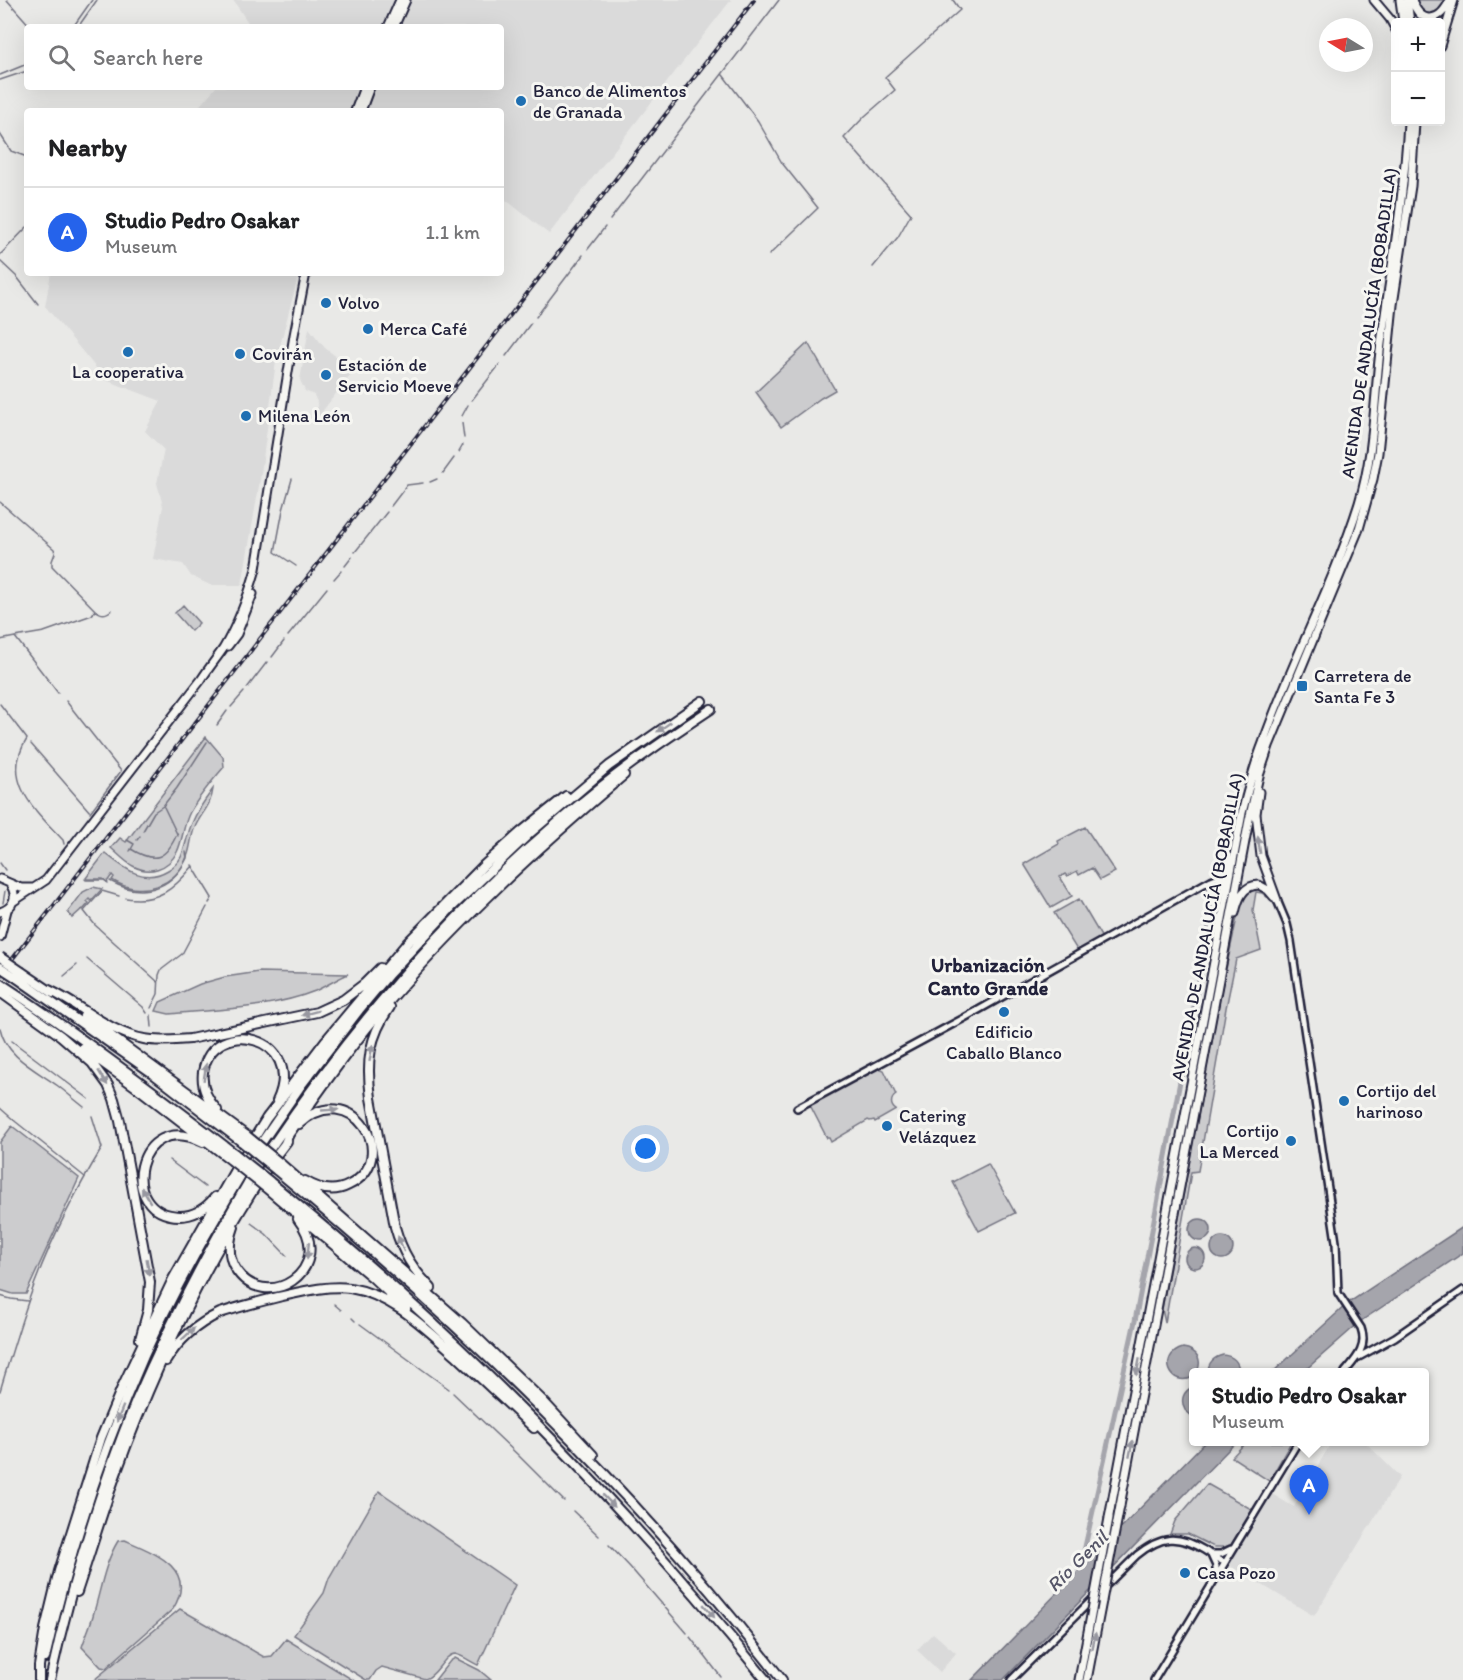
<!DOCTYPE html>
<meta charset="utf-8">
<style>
body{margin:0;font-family:Itim,sans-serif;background:#f6f6f6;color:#202124}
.controls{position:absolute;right:18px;top:18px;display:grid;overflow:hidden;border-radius:6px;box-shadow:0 6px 24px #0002}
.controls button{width:54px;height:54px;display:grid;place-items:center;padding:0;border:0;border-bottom:2px solid #e0e0e0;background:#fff;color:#202124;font:30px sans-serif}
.compass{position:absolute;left:1319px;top:18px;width:54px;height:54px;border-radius:50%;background:#fff;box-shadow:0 6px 24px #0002;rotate:280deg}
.you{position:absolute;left:646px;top:1149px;width:21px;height:21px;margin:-15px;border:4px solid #fff;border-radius:50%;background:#1a73e8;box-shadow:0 0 0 9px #1a73e833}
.badge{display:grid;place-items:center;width:39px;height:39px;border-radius:50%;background:#2563eb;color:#fff;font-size:20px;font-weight:700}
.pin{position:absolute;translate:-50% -50px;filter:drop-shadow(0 2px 3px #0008)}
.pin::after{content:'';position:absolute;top:32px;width:21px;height:18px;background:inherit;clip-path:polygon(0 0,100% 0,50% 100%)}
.popup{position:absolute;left:1189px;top:1368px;width:240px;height:78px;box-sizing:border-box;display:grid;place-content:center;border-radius:6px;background:#fff;filter:drop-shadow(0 2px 4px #0005);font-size:20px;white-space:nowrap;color:#757577}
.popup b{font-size:22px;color:#202124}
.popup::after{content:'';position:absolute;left:50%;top:100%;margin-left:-12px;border:12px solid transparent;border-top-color:#fff}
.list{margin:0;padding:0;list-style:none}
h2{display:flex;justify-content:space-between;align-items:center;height:78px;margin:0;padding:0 24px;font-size:26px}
h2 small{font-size:20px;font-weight:400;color:#757577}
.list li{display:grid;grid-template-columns:39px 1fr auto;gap:18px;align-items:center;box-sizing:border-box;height:90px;padding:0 24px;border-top:2px solid #e0e0e0}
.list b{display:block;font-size:22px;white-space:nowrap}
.list p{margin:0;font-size:20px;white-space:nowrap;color:#757577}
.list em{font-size:20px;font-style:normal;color:#757577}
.icon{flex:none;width:33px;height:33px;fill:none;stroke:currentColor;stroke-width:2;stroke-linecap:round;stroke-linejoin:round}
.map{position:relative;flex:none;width:1463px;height:1680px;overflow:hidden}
.search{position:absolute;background:#fff;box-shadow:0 6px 24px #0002;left:24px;top:24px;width:480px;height:66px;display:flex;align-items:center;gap:15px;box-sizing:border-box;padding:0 21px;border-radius:6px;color:#757577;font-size:22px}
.panel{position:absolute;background:#fff;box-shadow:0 6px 24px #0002;left:24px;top:108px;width:480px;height:168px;border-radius:6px}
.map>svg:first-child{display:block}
.built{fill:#dadada}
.green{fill:#ccccce;stroke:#777784;stroke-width:1.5}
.water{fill:#a5a5ac;stroke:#71717f;stroke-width:1.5}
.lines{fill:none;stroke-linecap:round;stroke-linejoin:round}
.stream{stroke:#71717f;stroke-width:1.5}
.canal{stroke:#a5a5ac;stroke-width:5}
.tertiary-casing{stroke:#22223b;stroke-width:10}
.trunk-casing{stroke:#22223b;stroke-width:11}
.motorway-casing{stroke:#22223b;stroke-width:12}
.tertiary{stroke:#f6f6f2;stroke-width:5}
.trunk{stroke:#f6f6f2;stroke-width:7}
.motorway{stroke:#f6f6f2;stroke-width:8}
.rail-casing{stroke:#22223b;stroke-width:4}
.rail{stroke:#f6f6f2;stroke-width:1.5;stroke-dasharray:4.5;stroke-linecap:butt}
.trunk-bridge-casing{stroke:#22223b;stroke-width:11;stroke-linecap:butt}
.motorway-bridge-casing{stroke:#22223b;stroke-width:12;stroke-linecap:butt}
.trunk-bridge{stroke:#f6f6f2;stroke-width:7}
.motorway-bridge{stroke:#f6f6f2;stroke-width:8}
.oneway{fill:#9797a0}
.poi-dot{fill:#1f6fb2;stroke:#f6f6f2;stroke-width:2}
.labels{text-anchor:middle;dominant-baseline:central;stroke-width:6;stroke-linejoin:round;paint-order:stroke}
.poi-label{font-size:18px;fill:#22223b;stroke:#f6f6f2;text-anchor:start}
.street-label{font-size:18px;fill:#22223b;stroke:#f6f6f2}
.neighbourhood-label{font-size:20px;font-weight:bold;fill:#22223b;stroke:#f6f6f2}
.water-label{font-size:20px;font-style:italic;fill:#565668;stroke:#f6f6f2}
</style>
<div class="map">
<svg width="1463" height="1680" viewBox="0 0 1463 1680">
<rect width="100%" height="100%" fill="#e9e9e7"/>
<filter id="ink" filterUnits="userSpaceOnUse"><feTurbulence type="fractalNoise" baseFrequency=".0167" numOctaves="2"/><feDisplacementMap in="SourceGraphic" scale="12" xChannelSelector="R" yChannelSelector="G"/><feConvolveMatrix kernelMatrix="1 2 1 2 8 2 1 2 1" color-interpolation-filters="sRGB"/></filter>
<g filter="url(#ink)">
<path class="built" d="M 233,0 L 394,0 L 382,27 L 251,27 Z
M 411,0 L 731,0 L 549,234 L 501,196 L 501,111 L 366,111 L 376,87 L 501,87 L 501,27 L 399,27 Z
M 216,87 L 357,87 L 350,111 L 195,111 Z
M 51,273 L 299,273 L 276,361 L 261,474 L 242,585 L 210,585 L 191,576 L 183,564 L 153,559 L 163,506 L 157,483 L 164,450 L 145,431 L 161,401 L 106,380 L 45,306 Z
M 309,328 L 325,348 L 354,370 L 318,417 L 317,402 L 314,395 L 305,391 L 300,380 Z
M 1329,1442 L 1365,1442 L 1400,1477 L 1314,1616 L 1229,1565 L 1272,1494 L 1294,1507 L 1331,1443 Z
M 933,1633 L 956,1653 L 940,1672 L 917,1650 Z"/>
<path class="green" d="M 1415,0 L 1448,0 L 1439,14 L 1427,15 L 1420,10 Z
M 808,343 L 835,390 L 821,398 L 781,427 L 756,392 Z
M 183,605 L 199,623 L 191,631 L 175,613 Z
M 206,737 L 223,757 L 224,767 C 211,782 199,796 190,812 C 183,825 183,840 177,852 C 168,869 149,875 133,866 C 125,862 118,854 111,848 L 120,838 L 126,842 Z
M 213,789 C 211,806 202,812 195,827 C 191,835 191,845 188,854 C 177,887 140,898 112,880 L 114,877 L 112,875 L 107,882 L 103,879 L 87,879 L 86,878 L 105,853 C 124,868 143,885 168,870 C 173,867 178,863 181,857 C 186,846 187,833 193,821 C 198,809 205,800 213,789 Z
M 1085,827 L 1115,872 L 1100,880 L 1092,868 L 1079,875 L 1077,871 L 1067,876 L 1065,874 L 1060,877 L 1072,896 L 1051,908 L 1024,864 L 1059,844 L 1058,841 Z
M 93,887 L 102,889 L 91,901 L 89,899 L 87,901 L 89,903 L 83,910 L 82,909 L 72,918 L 68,912 L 83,892 Z
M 1258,887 L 1270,895 L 1267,897 L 1262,893 L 1256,892 L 1253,910 L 1261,950 L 1236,959 L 1226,1008 L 1198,1171 L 1191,1172 L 1165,1323 L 1162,1309 L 1221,992 L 1240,904 C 1244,894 1247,890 1258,887 Z
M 1079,899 L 1102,938 L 1079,951 L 1077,950 L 1054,913 Z
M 259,972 L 348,974 C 337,979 326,986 315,991 C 270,1009 217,1009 169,1014 L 156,1011 L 160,1002 L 200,984 L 225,977 Z
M 879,1068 L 884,1070 L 896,1095 C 890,1099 890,1106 896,1110 L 875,1122 L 874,1120 L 870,1121 L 868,1120 L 831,1142 L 829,1138 L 827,1138 L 810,1105 Z
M 12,1126 L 79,1178 L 26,1294 L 13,1294 L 0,1290 L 0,1142 Z
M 988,1164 L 1015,1213 L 979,1231 L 953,1182 Z
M 1246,1442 L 1291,1442 L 1269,1481 L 1232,1457 Z
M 1207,1484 L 1253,1510 L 1231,1545 L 1224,1547 L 1214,1547 L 1188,1534 L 1170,1534 L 1175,1521 Z
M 379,1491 L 515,1585 L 478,1665 C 471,1662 462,1655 455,1654 C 444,1654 437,1676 425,1679 L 382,1667 L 376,1671 L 370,1680 L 366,1680 L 294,1635 L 324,1593 L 329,1578 Z
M 125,1540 C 155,1553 198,1569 173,1609 L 106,1668 L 101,1667 L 82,1647 C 86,1635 91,1624 94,1612 C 101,1588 105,1562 118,1541 Z
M 180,1609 L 264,1657 L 272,1656 L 286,1639 L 353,1680 L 94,1680 Z
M 455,1658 L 479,1670 L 491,1680 L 435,1680 L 450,1661 Z"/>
<path class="water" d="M1189 1230a11 11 0 1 1 22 0a11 11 0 1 1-22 0Z
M 1463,1227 L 1463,1253 L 1361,1321 L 1303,1372 L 1273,1372 L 1348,1303 Z
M1211 1248a11 11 0 1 1 22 0a11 11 0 1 1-22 0Z
M1185 1258a10 10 0 1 1 20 0a10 10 0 1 1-20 0Z
M 1183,1348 C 1197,1350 1203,1360 1197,1372 L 1194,1372 L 1193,1377 C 1170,1389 1157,1355 1183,1348 Z
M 1223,1355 C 1233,1356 1239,1362 1239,1372 L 1208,1372 C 1208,1363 1214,1357 1223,1355 Z
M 1193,1387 L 1194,1387 L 1193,1417 L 1185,1410 C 1180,1400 1183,1391 1193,1387 Z
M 1205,1442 L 1236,1442 L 1003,1680 L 972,1680 Z"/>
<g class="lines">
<path class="stream" d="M 7,0 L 31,27
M 73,27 L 92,0
M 78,27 L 97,0
M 0,75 L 27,64
M 723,75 L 758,121 L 782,163 L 818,208 L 769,255
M 0,80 L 27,71
M 0,134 L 11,151 L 27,157
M 610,220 L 779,0
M 588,249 L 605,227
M 0,255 L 27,227
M 0,261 L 17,277 L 38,304
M 873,267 L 898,237 L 911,214 L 844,138 L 865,116 L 895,90 L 885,77 L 960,10 L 953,0
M 536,317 L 583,255
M 506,356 L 531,323
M 472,400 L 500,364
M 462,416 L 468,405
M 462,423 L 464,438
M 459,452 L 463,445
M 443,473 L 454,458
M 292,479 L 283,510 L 275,552 L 296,566
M 430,482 L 437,479
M 0,502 L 54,549 L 55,553 L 52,561 L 52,566 L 95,610 C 102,615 105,615 112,610
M 391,506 L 407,485 L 423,483
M 355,552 L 387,512
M 345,566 L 352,557
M 334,579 L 341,571
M 288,636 L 327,588
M 15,637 L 44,632 L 92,615 L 95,610
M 0,640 L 15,637 L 58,693
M 272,657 L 284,641
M 247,688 L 267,662
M 0,704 L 27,739 C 0,781 36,811 63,840 L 64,844
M 231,707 L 244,692
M 217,725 L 227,711
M 31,744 L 90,812 L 121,771 L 66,701
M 164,807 L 178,836
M 143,831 L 154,812 L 163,806 L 177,788 L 207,742
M 127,840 L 134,844 L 130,851
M 137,840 L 140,836
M 131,849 C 155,864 166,859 177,834
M 0,863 L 5,870
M 192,865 L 212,898 L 209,903
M 85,879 L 86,880 L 104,880 L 108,883
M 110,881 C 140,898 171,891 187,858 L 186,852
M 119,896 L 102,891 L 84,911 L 95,925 L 158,982
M 126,898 C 158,903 174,889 193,866
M 3,903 L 5,891
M 87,959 L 143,1007 L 147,1013
M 64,976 L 77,965
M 151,1008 L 158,994 L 159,975 L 161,970 L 182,954 L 207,907
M 151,1015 L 152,1027
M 0,1028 C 6,1057 36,1070 58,1086 C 67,1093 75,1100 84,1107
M 12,1041 L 89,1099
M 0,1108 L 16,1122 L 85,1177
M 169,1160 L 205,1187
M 251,1223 L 266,1234 L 287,1256
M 0,1296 L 11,1299 L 28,1301
M 334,1304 L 341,1310
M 352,1318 L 355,1321
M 360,1324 L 449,1389
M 0,1391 C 9,1361 18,1331 28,1302 C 46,1249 73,1196 102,1148 L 92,1116
M 453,1393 L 518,1455 L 564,1501
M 573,1511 L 599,1536
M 609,1545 L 630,1567 L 687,1633
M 690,1637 L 721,1677"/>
<path class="canal" d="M 1079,1574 L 1135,1321 L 1208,932 L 1210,911 L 1209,890"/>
<g class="tertiary-casing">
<path id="tertiary" d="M 1277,900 L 1287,924 L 1291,941 L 1336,1242 L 1338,1293 L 1361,1328 C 1368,1347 1356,1359 1345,1372
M 797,1108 L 966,1017 L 1211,880 L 1221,876
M 1359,1357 L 1395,1337 L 1463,1290
M 1212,1554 L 1221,1554 L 1231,1549
M 1211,1555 L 1216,1566 L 1216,1575
M 1011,1680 L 1137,1555 C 1161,1536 1177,1534 1204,1550 C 1211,1554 1217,1560 1225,1562
M 1154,1680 L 1298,1442"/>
</g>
<g class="trunk-casing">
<path id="trunk" d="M 1374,0 L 1390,19 L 1396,30
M 1400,0 L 1403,22
M 1407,0 L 1410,22
M 1412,0 C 1421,26 1440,22 1450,0
M 388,27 L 400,0
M 394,27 L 406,0
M 1440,46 L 1454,0
M 355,111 L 364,87
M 361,111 L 370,87
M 228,646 L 237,634 L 253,594
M 1259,792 L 1256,814 L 1261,856 L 1277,900
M 0,879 L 21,888 L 33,888
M 1224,889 L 1224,879 L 1221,876 L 1225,872 L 1229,859
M 14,901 L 46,880 L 201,680 C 208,669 216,659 223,649 C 238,624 248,597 256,569 L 294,335 L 306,273
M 0,912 C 14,908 18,896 10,884
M 1235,913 C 1238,899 1243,885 1259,885 L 1268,890 L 1274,897
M 0,937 L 7,910
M 1120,1506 L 1249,820 L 1259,776 L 1269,746 L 1359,529 L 1373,479 L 1378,453 L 1393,305 L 1411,186 L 1415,122
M 1109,1518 L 1242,813 C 1248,789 1254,766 1263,743 C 1291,662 1333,586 1359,503 C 1374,454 1374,402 1380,351 C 1390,274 1404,199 1408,122
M 1079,1680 L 1092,1610
M 1087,1680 L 1102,1601"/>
</g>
<g class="motorway-casing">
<path id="motorway" d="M 22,972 L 53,993
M 17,978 L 151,1072 L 242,1142
M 0,983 C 81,1036 159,1095 235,1154
M 49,990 C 81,1005 108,1032 144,1039 C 159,1042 175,1040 190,1039 L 317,1012 L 343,1000 L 364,984 L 380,968
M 0,992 L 61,1036 L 92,1063 L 108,1085 L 114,1099 L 120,1121 L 150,1282 L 148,1310 L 140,1339
M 390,1007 C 369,1037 366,1062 371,1098 L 395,1227 C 402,1252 413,1270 431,1288
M 84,1016 L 247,1136
M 82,1048 L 143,1092 L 231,1160
M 217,1110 C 207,1099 201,1087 203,1072 C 213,1013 307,1037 277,1101
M 266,1119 L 326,1040 L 407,943 L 483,866 L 521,832 L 566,796
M 299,1124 C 351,1076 403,1158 349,1185 C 334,1193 318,1189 305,1181
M 255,1137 L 268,1116
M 203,1142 C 136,1108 115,1215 180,1216 C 195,1216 206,1208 215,1197
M 262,1142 L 302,1084 L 359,1010 L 389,974 L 453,906 L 529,834 L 609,766 L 702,701
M 285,1143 L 289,1134 C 317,1094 345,1054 376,1017 C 450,928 535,850 624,775
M 270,1149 C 361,1014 469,892 596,791 C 633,761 672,735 711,709
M 277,1154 L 287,1141
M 244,1156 L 247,1151
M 281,1164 L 462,1323 L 543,1401 L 593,1455
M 276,1170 C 461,1323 635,1490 782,1680
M 264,1173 L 267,1168
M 269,1181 C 314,1218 358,1255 401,1294 C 532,1412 655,1543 766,1680
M 265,1187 L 373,1278 L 406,1309
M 234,1227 C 229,1241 227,1255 235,1268 C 264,1316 338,1270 298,1219
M 166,1361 C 179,1339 197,1324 220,1313 C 239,1307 258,1302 278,1297 C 301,1292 326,1285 350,1288 C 393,1295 426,1329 457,1356 C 483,1380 508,1404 534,1428
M 77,1592 C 90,1553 102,1513 116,1474 C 152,1374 198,1277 255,1187
M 45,1658 C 69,1554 101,1453 144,1356 C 172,1293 206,1234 241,1175
M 39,1680 L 39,1666 L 45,1629 L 59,1571 L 101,1438 L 123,1385 L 173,1279 L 235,1170
M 50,1680 C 71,1585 99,1491 136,1401 C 169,1325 207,1252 249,1181"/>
</g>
<use href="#tertiary" class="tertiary"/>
<use href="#trunk" class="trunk"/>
<use href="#motorway" class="motorway"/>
<g class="rail-casing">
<path id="rail" d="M 0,975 L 754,0"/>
</g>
<use href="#rail" class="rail"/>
<g class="trunk-bridge-casing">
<path id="trunk-bridge" d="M 1102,1601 L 1120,1506
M 1092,1610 L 1109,1518"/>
</g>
<g class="motorway-bridge-casing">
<path id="motorway-bridge" d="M 0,957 L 22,972
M 0,967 L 17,978
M 247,1136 L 281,1164
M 242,1142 L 276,1170
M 235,1154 L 269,1181
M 231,1160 L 265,1187"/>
</g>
<use href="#trunk-bridge" class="trunk-bridge"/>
<use href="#motorway-bridge" class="motorway-bridge"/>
</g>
<defs><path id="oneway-solid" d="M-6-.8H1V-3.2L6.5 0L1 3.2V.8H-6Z" transform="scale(1.5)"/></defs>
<g class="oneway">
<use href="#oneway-solid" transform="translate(664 727) rotate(145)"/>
<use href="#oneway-solid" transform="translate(1259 845) rotate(-98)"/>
<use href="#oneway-solid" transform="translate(310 1013) rotate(165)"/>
<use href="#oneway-solid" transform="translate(371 1053) rotate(-80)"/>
<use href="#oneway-solid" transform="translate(205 1072) rotate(-81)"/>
<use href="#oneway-solid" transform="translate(103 1078) rotate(58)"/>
<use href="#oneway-solid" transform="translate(330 1110) rotate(-3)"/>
<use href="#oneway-solid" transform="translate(146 1195) rotate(-120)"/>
<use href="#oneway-solid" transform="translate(401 1244) rotate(-111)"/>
<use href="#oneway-solid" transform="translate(308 1251) rotate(96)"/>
<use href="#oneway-solid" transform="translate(148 1267) rotate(81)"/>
<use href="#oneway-solid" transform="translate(188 1334) rotate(-43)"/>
<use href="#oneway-solid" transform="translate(1138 1367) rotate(101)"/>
<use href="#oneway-solid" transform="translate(120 1414) rotate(112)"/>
<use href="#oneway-solid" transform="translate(1131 1449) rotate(-79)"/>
<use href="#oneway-solid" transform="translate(609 1501) rotate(46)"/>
<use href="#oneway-solid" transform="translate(709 1611) rotate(50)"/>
<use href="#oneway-solid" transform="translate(1094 1641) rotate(-79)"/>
</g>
</g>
<g class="poi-dot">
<circle cx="521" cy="101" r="6"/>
<circle cx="326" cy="303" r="6"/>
<circle cx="368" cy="329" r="6"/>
<circle cx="128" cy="352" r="6"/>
<circle cx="240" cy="354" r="6"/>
<circle cx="326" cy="375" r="6"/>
<circle cx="246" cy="416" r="6"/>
<rect x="1296" y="680" width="12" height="12" rx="3"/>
<circle cx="1004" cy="1012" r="6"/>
<circle cx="1344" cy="1101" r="6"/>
<circle cx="887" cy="1126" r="6"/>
<circle cx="1291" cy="1141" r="6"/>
<circle cx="1185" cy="1573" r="6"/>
</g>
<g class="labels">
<g class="poi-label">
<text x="533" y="91">Banco de Alimentos<tspan x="533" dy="21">de Granada</tspan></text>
<text x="338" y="303">Volvo</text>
<text x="380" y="329">Merca Café</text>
<text x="252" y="354">Covirán</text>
<text x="338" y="365">Estación de<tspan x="338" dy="21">Servicio Moeve</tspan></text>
<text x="128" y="372" text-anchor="middle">La cooperativa</text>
<text x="258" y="416">Milena León</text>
<text x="1314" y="676">Carretera de<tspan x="1314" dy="21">Santa Fe 3</tspan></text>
<text x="1004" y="1032" text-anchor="middle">Edificio<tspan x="1004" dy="21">Caballo Blanco</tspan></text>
<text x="1356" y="1091">Cortijo del<tspan x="1356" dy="21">harinoso</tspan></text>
<text x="899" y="1116">Catering<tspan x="899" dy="21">Velázquez</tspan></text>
<text x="1279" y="1131" text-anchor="end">Cortijo<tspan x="1279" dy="21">La Merced</tspan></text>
<text x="1197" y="1573">Casa Pozo</text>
</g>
<g class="street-label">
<text transform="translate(1369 323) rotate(-82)">AVENIDA DE ANDALUCÍA (BOBADILLA)</text>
<text transform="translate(1207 927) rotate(-79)">AVENIDA DE ANDALUCÍA (BOBADILLA)</text>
</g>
<g class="neighbourhood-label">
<text x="988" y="965">Urbanización<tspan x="988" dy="23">Canto Grande</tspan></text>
</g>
<g class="water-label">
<text transform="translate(1077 1561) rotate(-45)">Río Genil</text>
</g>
</g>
</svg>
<div class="controls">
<button>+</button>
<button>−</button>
</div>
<svg class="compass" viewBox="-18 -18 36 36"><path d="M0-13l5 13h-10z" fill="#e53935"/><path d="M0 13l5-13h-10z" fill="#757577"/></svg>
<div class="you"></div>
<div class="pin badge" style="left:1309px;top:1515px">A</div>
<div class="popup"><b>Studio Pedro Osakar</b>Museum</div>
<div class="search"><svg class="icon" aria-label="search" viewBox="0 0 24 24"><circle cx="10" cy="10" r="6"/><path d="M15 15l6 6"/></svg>Search here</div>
<section class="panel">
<h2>Nearby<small></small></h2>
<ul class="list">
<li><span class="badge">A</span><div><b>Studio Pedro Osakar</b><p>Museum</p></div><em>1.1 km</em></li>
</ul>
</section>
</div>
